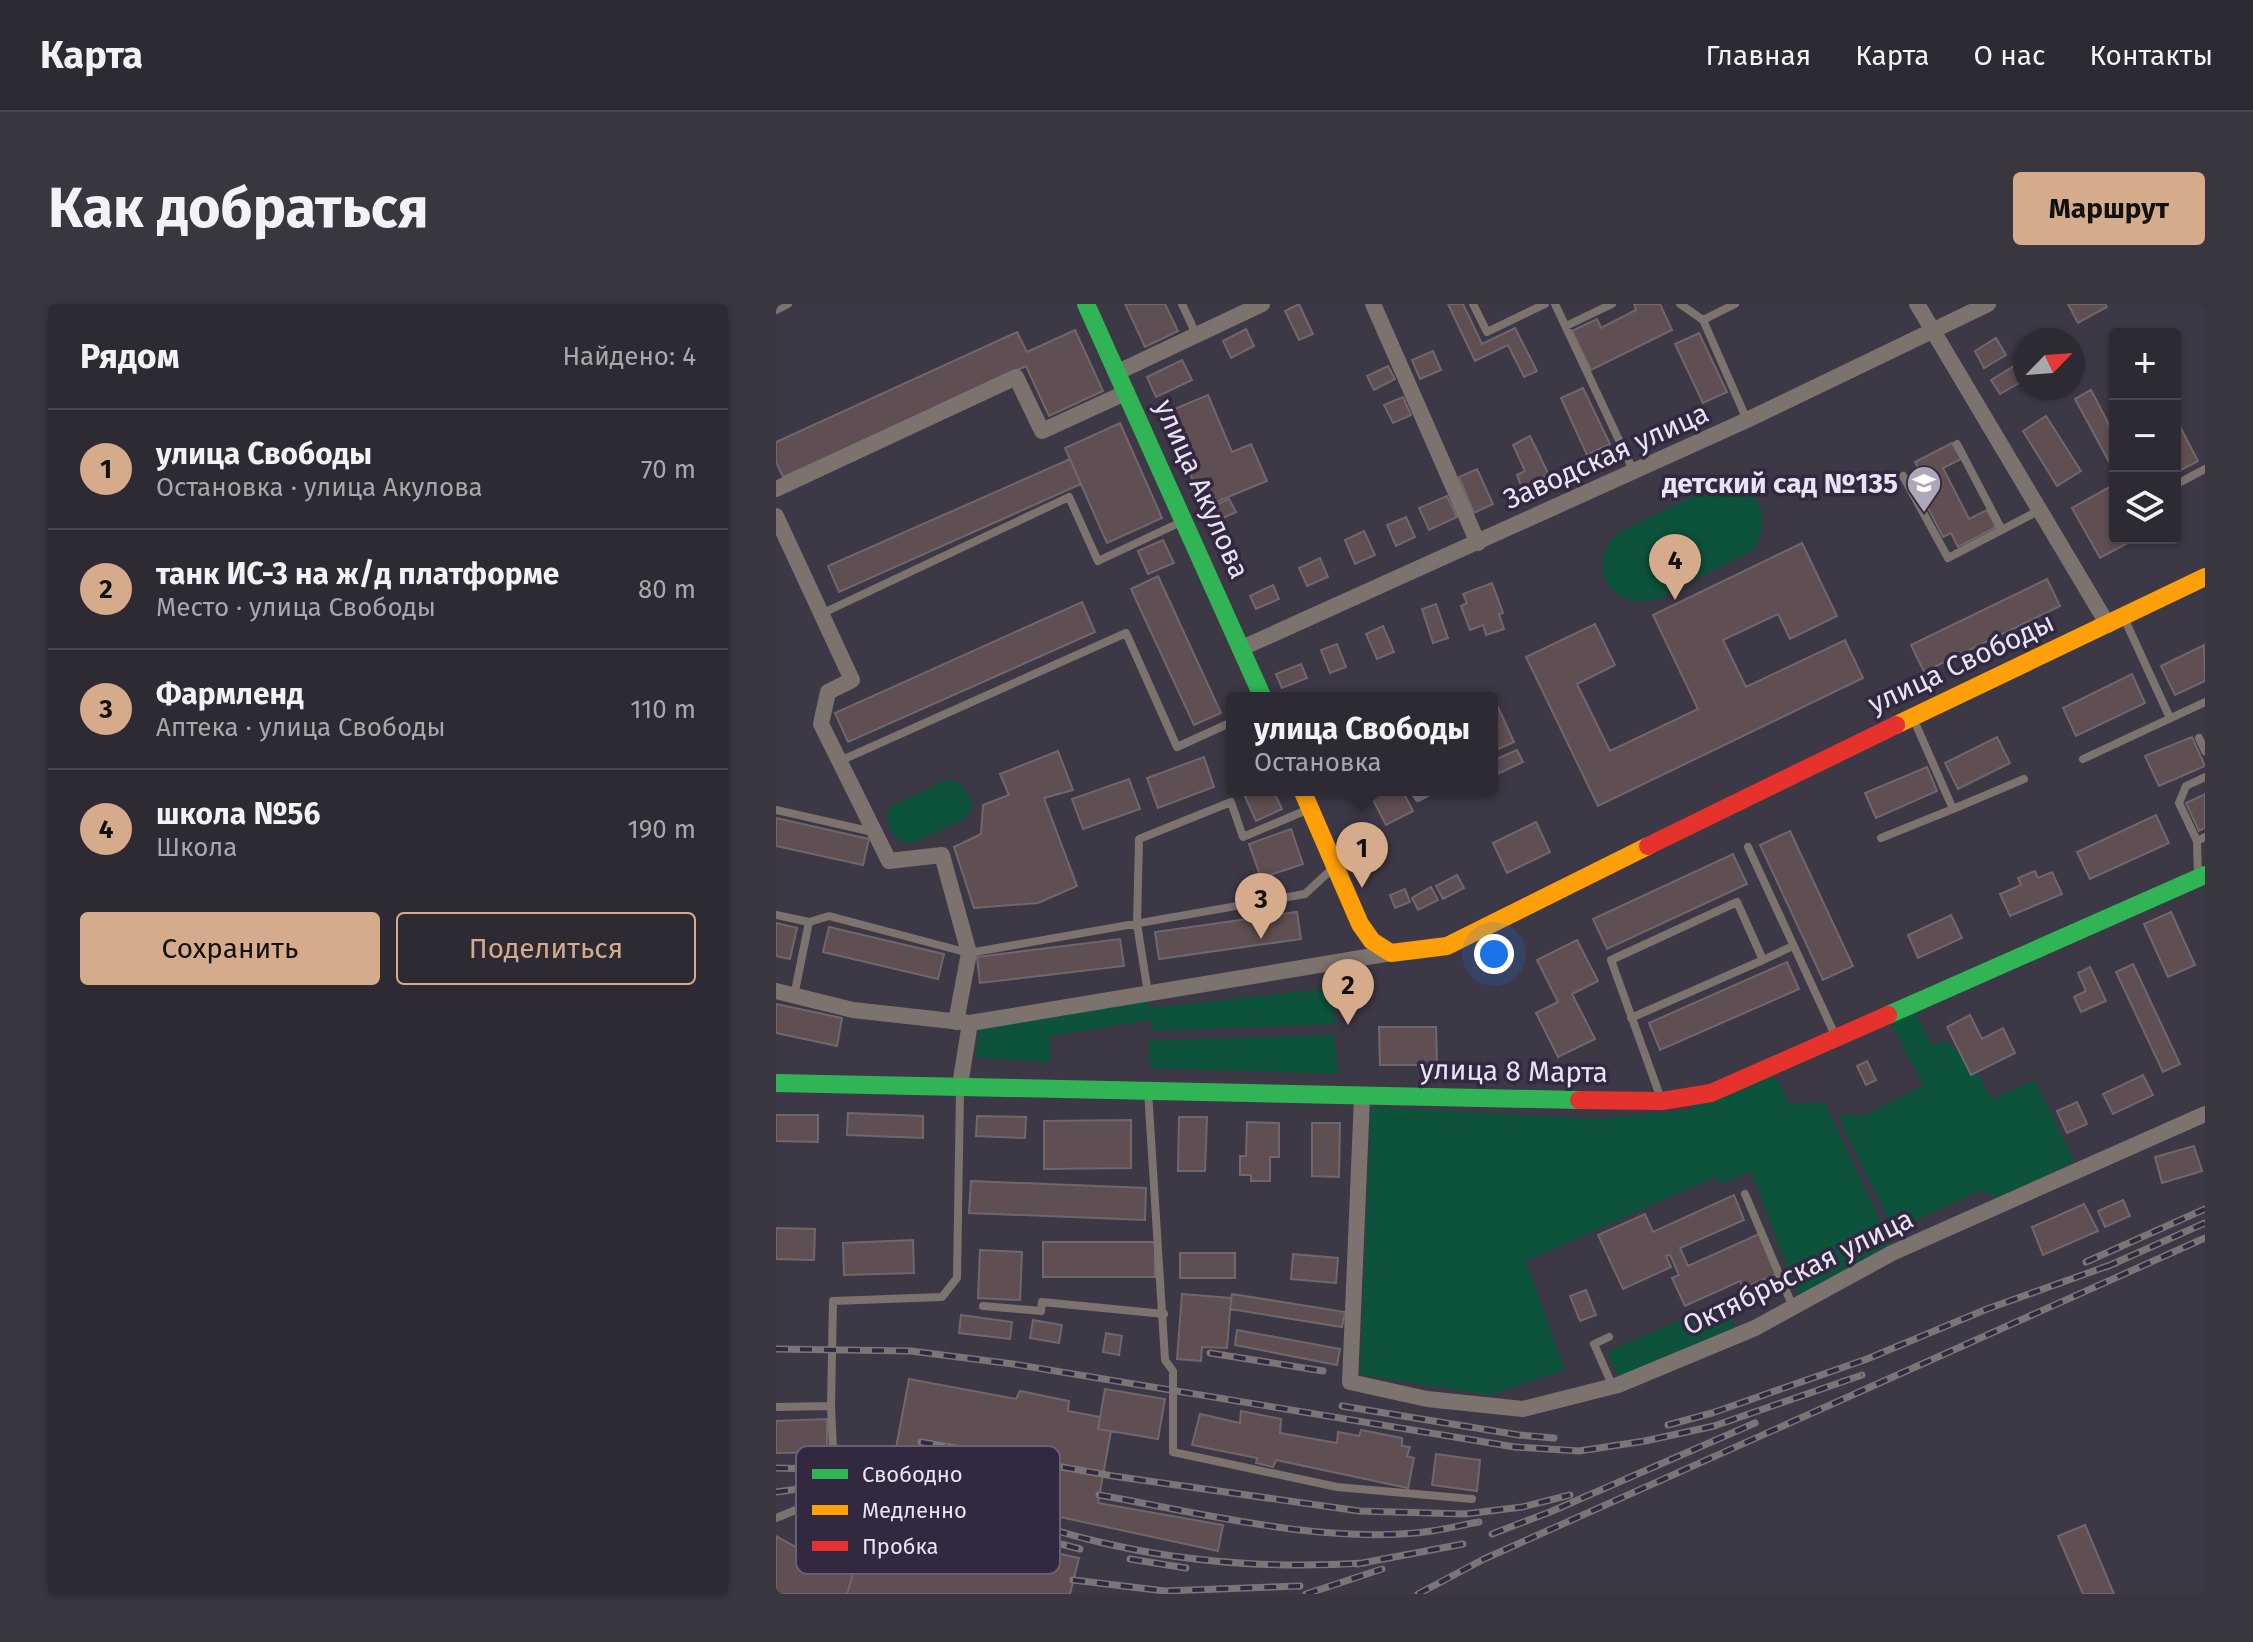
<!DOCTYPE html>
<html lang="ru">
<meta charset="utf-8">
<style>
body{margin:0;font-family:"Fira Sans",sans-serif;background:#3a3640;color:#f1f3f6}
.controls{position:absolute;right:24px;top:24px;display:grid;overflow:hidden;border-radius:8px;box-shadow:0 2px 6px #0004}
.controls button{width:72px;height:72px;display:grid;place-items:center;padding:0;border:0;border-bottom:2px solid #49464f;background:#2e2a34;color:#f1f3f6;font:40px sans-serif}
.compass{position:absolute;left:1237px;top:24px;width:72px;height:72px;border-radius:50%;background:#2e2a34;box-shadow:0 2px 6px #0004;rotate:65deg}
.you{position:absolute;left:718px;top:650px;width:28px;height:28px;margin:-20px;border:6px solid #fff;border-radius:50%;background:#1a73e8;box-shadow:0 0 0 12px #1a73e833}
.badge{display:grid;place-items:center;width:52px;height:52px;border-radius:50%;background:#d6ab8b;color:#111;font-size:26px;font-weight:700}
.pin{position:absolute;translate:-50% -66px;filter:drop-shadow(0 2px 4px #0008)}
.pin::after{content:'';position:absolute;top:42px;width:28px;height:24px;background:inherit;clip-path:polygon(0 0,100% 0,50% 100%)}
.popup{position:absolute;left:450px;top:388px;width:272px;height:104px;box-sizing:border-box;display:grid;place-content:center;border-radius:8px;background:#2e2a34;filter:drop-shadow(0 2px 6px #0005);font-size:26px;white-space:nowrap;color:#a7a7ac}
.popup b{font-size:30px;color:#f1f3f6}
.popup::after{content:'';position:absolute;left:50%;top:100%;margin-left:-16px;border:16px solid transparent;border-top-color:#2e2a34}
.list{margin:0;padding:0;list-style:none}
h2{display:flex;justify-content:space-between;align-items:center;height:104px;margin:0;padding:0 32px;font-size:34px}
h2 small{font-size:26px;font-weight:400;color:#a7a7ac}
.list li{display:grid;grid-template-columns:52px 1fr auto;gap:24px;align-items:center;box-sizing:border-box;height:120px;padding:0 32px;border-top:2px solid #49464f}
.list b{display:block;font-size:30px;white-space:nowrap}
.list p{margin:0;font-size:26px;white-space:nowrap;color:#a7a7ac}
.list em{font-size:26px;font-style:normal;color:#a7a7ac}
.actions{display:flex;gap:16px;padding:24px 32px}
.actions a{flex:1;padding:18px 0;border:2px solid #d6ab8b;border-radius:8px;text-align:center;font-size:28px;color:#d6ab8b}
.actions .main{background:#d6ab8b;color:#111}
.icon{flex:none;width:44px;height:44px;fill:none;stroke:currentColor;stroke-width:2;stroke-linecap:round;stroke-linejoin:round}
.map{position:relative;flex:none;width:1429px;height:1290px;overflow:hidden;border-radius:8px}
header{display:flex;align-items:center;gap:48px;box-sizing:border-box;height:112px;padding:0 40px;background:#2e2a34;border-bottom:2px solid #49464f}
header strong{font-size:38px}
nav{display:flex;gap:44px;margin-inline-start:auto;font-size:28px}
.intro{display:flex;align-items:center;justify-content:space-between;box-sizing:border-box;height:192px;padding:0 48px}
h1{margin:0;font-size:56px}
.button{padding:20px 36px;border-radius:8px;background:#d6ab8b;color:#111;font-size:28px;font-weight:700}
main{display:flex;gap:48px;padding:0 48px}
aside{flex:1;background:#2e2a34;border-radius:8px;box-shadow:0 2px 6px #0004}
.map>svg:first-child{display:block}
.green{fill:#0d533b}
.building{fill:#5f4e52;stroke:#70676c;stroke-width:2}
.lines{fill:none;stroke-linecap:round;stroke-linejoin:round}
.lane{stroke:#7c736e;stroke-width:8}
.street{stroke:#7c736e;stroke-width:16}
.fast{stroke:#30b455;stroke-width:18}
.slow{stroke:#ff9f0a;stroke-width:18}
.jam{stroke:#e5322d;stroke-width:18}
.rail-casing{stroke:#7c7578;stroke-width:7}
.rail{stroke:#322840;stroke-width:4;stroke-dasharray:12;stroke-linecap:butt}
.labels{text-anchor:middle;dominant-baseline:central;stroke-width:7;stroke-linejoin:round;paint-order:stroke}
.street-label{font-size:28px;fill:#e9e3f3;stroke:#322840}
.poi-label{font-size:28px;font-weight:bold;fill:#e9e3f3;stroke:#322840;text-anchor:end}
.key{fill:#322840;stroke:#696076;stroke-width:2}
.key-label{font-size:22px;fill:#e9e3f3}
</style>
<header>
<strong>Карта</strong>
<nav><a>Главная</a><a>Карта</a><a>О нас</a><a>Контакты</a></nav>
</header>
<div class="intro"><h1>Как добраться</h1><a class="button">Маршрут</a></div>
<main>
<aside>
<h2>Рядом<small>Найдено: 4</small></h2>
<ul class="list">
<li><span class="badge">1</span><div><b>улица Свободы</b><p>Остановка · улица Акулова</p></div><em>70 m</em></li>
<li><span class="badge">2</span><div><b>танк ИС-3 на ж/д платформе</b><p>Место · улица Свободы</p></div><em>80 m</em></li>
<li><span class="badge">3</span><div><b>Фармленд</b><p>Аптека · улица Свободы</p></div><em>110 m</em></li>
<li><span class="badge">4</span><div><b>школа №56</b><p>Школа</p></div><em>190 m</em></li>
</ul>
<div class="actions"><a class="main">Сохранить</a><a>Поделиться</a></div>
</aside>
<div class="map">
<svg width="1429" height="1290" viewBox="0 0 1429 1290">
<rect width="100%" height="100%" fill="#3d3845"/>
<path class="green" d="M 941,181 C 982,178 999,213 977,246 L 881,295 C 833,308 806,258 845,227 Z
M 172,475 C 187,478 191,488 197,501 L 189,515 L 137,539 C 118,541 109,521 112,504 Z
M 557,684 L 559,720 L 376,727 L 375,716 L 274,732 L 274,759 L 200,753 L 203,724 L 372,694 L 374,704 Z
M 1138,705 L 1155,740 L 1172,738 L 1203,772 L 1216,795 L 1259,776 L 1298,857 L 1224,895 L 1204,887 L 1117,926 L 1062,811 L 1090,811 L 1148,781 L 1113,717 Z
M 558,731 L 562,770 L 374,764 L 373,737 Z
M 998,770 L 1013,800 L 1049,799 L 1115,940 L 1022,991 L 975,867 L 944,881 L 941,872 L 750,957 L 789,1066 L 715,1091 L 584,1071 L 595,803 L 822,815 L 916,806 L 914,800 Z
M 947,997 L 959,1023 L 843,1073 L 831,1048 Z"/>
<path class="building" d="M 349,0 L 389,0 L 402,27 L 369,43 Z
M 523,0 L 537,30 L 523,36 L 509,7 Z
M 672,0 L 687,0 L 706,40 L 739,24 L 761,67 L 748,73 L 732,41 L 699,57 Z
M 858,0 L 884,0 L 896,26 L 815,66 L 796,27 L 821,15 L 825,24 L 860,6 Z
M 1292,0 L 1329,0 L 1331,3 L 1302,19 Z
M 470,25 L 478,42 L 455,54 L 447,37 Z
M 299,26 L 327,87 L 273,112 L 250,62 L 7,173 L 0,158 L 0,138 L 241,28 L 251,48 Z
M 923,29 L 951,88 L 927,99 L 899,40 Z
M 1220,34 L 1230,51 L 1208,64 L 1199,47 Z
M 657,47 L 665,66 L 644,75 L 636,56 Z
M 406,56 L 416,76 L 380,93 L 371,73 Z
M 612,62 L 619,75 L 598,86 L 591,72 Z
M 1238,62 L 1247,77 L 1224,90 L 1215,76 Z
M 807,84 L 834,140 L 811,151 L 785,94 Z
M 1315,86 L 1339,132 L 1339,163 L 1337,165 L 1299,95 Z
M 432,91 L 456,148 L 475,140 L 491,177 L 428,203 L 389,109 Z
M 627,93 L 635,111 L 617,119 L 608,101 Z
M 1270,112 L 1305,167 L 1281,182 L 1247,127 Z
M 1399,113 L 1422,157 L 1405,166 L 1399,154 Z
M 344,119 L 386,214 L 331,239 L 289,144 Z
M 754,132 L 773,171 L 746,184 L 741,171 L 749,167 L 737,141 Z
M 1176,139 L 1185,155 L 1167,164 L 1193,215 L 1211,206 L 1220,223 L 1182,243 L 1175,229 L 1167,233 L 1137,175 L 1146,171 L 1139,158 Z
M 294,155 L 305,180 L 63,288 L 52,262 Z
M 701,165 L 717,200 L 698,209 L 683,173 Z
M 1339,180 L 1339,234 L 1361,234 L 1324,254 L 1296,204 Z
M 671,192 L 681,213 L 653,226 L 643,204 Z
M 453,195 L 460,208 L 441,217 L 435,203 Z
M 630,213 L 639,233 L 620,242 L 611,221 Z
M 588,227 L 599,251 L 579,260 L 569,236 Z
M 387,236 L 398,259 L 372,270 L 362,247 Z
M 1026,239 L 1061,312 L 1014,335 L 1002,310 L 947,336 L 970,383 L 1069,336 L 1087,374 L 822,502 L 750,353 L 819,320 L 839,361 L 801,380 L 834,447 L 922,405 L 877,311 Z
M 544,254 L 552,273 L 531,282 L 523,264 Z
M 382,272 L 445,409 L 418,421 L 355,285 Z
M 1271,275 L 1284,302 L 1148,368 L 1135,341 Z
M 716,279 L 727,309 L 723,310 L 728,325 L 710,331 L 707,321 L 694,326 L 685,302 L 691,299 L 687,290 Z
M 497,281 L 503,295 L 480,305 L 474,292 Z
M 306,298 L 319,328 L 72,438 L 59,409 Z
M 660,300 L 672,334 L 657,339 L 646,305 Z
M 607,322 L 618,348 L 601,355 L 590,330 Z
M 561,340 L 570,363 L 554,369 L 545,346 Z
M 1428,341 L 1429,377 L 1399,391 L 1385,362 Z
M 525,360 L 531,374 L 506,384 L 500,370 Z
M 1356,370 L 1369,399 L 1300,432 L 1287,404 Z
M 722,403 L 738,438 L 716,448 L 716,406 Z
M 1221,433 L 1234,459 L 1182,485 L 1169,459 Z
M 1416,433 L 1429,462 L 1383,482 L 1369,452 Z
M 741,446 L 747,458 L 717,472 L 716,457 Z
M 282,447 L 297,486 L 268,494 L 301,582 L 262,599 L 198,604 L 178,543 L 205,530 L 207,501 L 233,491 L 224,470 Z
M 428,453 L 438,483 L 382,504 L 371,474 Z
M 1151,463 L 1161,487 L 1100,514 L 1089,489 Z
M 353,475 L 364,505 L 307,525 L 296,495 Z
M 466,486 L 497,486 L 506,505 L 480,517 Z
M 592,486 L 626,486 L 637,507 L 610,521 Z
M 1429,490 L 1429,524 L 1423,527 L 1410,499 Z
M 1380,511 L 1393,539 L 1314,575 L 1301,548 Z
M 0,514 L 93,535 L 87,561 L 0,542 Z
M 760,518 L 774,548 L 731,569 L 717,539 Z
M 515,525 L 527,560 L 485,574 L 473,540 Z
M 1014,527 L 1077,662 L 1047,676 L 984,541 Z
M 957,550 L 971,580 L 831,645 L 817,615 Z
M 1259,567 L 1262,574 L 1276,568 L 1286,590 L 1234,612 L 1224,590 L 1245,581 L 1242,574 Z
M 681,571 L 688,584 L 667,595 L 660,582 Z
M 655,583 L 662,596 L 642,606 L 636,594 Z
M 629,585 L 634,598 L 619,604 L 614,591 Z
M 521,608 L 525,635 L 383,655 L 379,628 Z
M 1395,608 L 1419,661 L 1392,673 L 1368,620 Z
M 1175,611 L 1186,634 L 1142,654 L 1132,631 Z
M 0,619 L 21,624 L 14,655 L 0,652 Z
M 53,623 L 168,650 L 162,675 L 47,648 Z
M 344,635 L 348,662 L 204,679 L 201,653 Z
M 801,636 L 822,677 L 796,690 L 819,735 L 782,753 L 760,709 L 782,698 L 761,656 Z
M 1011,658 L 1023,685 L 884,746 L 873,719 Z
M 1357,660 L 1404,760 L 1387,768 L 1340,668 Z
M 1314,663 L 1330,697 L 1305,708 L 1298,693 L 1310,687 L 1302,669 Z
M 0,700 L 66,714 L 61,742 L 0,729 Z
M 1194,711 L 1206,735 L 1227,724 L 1239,749 L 1195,771 L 1171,723 Z
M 603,723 L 660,723 L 661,761 L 604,761 Z
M 1091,757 L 1100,776 L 1090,781 L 1081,762 Z
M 1367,771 L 1377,791 L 1337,810 L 1327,790 Z
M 1301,798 L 1311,820 L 1291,829 L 1281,807 Z
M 72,809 L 147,812 L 147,834 L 71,831 Z
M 0,811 L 42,811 L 42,838 L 0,837 Z
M 201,812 L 250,813 L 249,834 L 200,832 Z
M 403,813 L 431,813 L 429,867 L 402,867 Z
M 355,816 L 355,864 L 268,865 L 268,817 Z
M 471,818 L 503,819 L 503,853 L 494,853 L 494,877 L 475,877 L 475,871 L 464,871 L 464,852 L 470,852 Z
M 536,819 L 564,819 L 563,873 L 536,872 Z
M 1418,842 L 1426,867 L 1386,879 L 1379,853 Z
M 195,877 L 370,884 L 369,916 L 193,909 Z
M 958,891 L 968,916 L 904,944 L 912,962 L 983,930 L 1001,970 L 967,984 L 964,977 L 909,1002 L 896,974 L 903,971 L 894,951 L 890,952 L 895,963 L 847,985 L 822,931 L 869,910 L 877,928 Z
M 1347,896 L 1354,912 L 1329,923 L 1322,907 Z
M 1308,900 L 1322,927 L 1267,951 L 1256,923 Z
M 0,924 L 39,925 L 38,956 L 0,955 Z
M 137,936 L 138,969 L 68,971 L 67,939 Z
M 267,938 L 379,938 L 379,973 L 267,973 Z
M 204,946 L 246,948 L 244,996 L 202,994 Z
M 404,949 L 459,949 L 459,974 L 404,974 Z
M 517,950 L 562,954 L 560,979 L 515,975 Z
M 810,986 L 820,1011 L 804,1017 L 794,992 Z
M 406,990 L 455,994 L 451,1044 L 426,1043 L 425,1057 L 401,1055 Z
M 456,990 L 569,1008 L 566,1023 L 454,1005 Z
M 185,1011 L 236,1018 L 234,1035 L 183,1029 Z
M 257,1016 L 286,1021 L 283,1039 L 254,1034 Z
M 461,1026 L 564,1045 L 561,1061 L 459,1041 Z
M 330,1029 L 346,1032 L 343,1051 L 327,1048 Z
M 133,1075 L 240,1095 L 244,1087 L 293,1097 L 292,1107 L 324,1113 L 322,1125 L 335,1127 L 322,1199 L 447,1221 L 442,1247 L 233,1202 L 235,1187 L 131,1167 L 134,1146 L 120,1144 Z
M 329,1085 L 389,1095 L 382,1135 L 322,1125 Z
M 465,1107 L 505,1115 L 504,1129 L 561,1139 L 562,1128 L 583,1132 L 585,1126 L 626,1134 L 626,1142 L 634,1143 L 631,1152 L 638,1154 L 632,1184 L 500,1156 L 497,1163 L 480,1159 L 481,1154 L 416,1141 L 424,1110 L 464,1119 Z
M 51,1115 L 51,1148 L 0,1149 L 0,1117 Z
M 660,1150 L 704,1156 L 701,1187 L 656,1181 Z
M 67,1203 L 303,1254 L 294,1290 L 71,1290 L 79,1264 L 57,1258 Z
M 1309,1221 L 1338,1290 L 1307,1290 L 1282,1232 Z
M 0,1232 L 27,1247 L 31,1232 L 61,1236 L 57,1258 L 79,1264 L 71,1290 L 0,1290 Z"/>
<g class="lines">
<path class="lane" d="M 406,0 L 421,32
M 697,0 L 711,28 L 769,0
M 779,0 L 858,168
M 904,0 L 927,16 L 971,116
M 0,6 L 12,0
M 927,16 L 959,0
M 790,22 L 836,0
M 1181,140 L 1226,226
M 1127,172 L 1172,254 L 1264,206
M 1399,181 L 1429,165
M 45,310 L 293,193 L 322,257 L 405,218
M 1348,314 L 1394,414
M 1423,434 L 1429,447
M 1307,455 L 1429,398
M 64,457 L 350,329 L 401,443 L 456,418
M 637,486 L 642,494 L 657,486
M 1177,505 L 1248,475
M 0,506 L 97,528
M 1105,534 L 1177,505 L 1137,414
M 1421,537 L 1403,499 L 1410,482 L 1429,473
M 972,543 L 1059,731
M 1422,571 L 1421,537 L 1429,533
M 0,611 L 33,618 L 53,612 L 193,649 L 529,590 L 557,564
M 987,656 L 1017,642
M 372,689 L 361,620 L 363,535 L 455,498 L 467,533 L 533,505
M 18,692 L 33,618
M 855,714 L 987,656 L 961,598 L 835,656 L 884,792
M 372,787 L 389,1056 L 397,1067 L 397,1148 L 561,1183 L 696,1195
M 969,890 L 1017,1003
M 959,997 L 1006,977
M 207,1002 L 265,1007 L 266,998 L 388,1010
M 833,1033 L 818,1040 L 837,1083
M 0,1103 L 55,1102 L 57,997 L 166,993 L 181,974 L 184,786
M 0,1214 L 49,1194 L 57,1145 L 55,1102"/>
<path class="street" d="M 597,0 L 702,239
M 1141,0 L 1332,321
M 342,68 L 486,0
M 0,185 L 240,73 L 266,127 L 351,88
M 0,212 L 76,376 L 52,388 L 45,420 L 113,557 L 166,551 L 193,649 L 180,718
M 466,344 L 971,116 L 1212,0
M 0,687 L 77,706 L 194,719 L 615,649
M 184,781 L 194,719
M 586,793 L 574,1078 L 651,1095 L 747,1105 L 842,1081 L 979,1024 L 1116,949 L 1429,810"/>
<path class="fast" d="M 310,0 L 487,394
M 1112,711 L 1429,571
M 0,779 L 803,796"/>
<path class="slow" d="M 1120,421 L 1429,273
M 526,486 L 584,620 L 596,637 L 615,649 L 671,642 L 872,542"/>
<path class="jam" d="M 872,542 L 1120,421
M 803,796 L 886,797 L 935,789 L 1112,711"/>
<g class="rail-casing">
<path id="rail" d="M 1310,958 L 1429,905
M 1330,963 L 1429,919
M 0,1045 L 135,1047 L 237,1060 L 739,1143 L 803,1147 L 869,1137 L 938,1122 L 1086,1071
M 434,1049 L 547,1067
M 566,1102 L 743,1131 L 778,1134
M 892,1121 L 936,1109 L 1091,1055 L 1211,1005 L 1340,959
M 145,1138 L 337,1172 L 583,1207 L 689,1210 L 746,1203 L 794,1191
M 0,1164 C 48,1165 98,1168 144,1182 C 200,1199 254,1221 311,1235 C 401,1258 497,1265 589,1259
M 0,1188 L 52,1181 L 105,1183
M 323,1191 C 425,1209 545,1240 648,1228 C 667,1226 685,1221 703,1218
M 105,1193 L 304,1245
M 716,1230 L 774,1208 L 979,1119
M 354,1255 L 410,1264
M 581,1260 L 687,1240
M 297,1276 L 389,1287 L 524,1282
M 530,1290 L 606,1265
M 642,1290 L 708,1255 L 1429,934"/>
</g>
<use href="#rail" class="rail"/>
</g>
<defs>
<g id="school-pin" transform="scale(1.8)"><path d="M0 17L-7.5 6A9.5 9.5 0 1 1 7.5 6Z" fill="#ada7b6" stroke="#322840"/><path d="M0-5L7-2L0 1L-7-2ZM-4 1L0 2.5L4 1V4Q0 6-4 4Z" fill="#fff"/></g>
</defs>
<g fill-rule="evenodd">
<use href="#school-pin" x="1148" y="179"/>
</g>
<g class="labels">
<g class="street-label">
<text transform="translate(830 152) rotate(-24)">Заводская улица</text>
<text transform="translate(426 185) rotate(66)">улица Акулова</text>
<text transform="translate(1185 359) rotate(-25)">улица Свободы</text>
<text transform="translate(738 767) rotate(1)">улица 8 Марта</text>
<text transform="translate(1022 968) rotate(-26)">Октябрьская улица</text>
</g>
<g class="poi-label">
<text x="1122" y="179">детский сад №135</text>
</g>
</g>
<rect x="20" y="1142" width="264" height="128" rx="12" class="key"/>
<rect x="36" y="1165" width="36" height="10" fill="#30b455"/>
<rect x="36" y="1201" width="36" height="10" fill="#ff9f0a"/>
<rect x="36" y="1237" width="36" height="10" fill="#e5322d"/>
<g class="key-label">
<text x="86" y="1178">Свободно</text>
<text x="86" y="1214">Медленно</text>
<text x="86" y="1250">Пробка</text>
</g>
</svg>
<div class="controls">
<button>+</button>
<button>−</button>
<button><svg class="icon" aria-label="layers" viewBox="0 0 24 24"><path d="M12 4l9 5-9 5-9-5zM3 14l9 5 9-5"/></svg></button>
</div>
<svg class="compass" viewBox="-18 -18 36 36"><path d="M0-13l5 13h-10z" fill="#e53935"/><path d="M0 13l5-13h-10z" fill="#a7a7ac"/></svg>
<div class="you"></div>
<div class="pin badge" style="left:586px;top:584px">1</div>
<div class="popup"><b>улица Свободы</b>Остановка</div>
<div class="pin badge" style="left:572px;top:721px">2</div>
<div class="pin badge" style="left:485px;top:635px">3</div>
<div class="pin badge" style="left:899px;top:296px">4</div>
</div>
</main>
